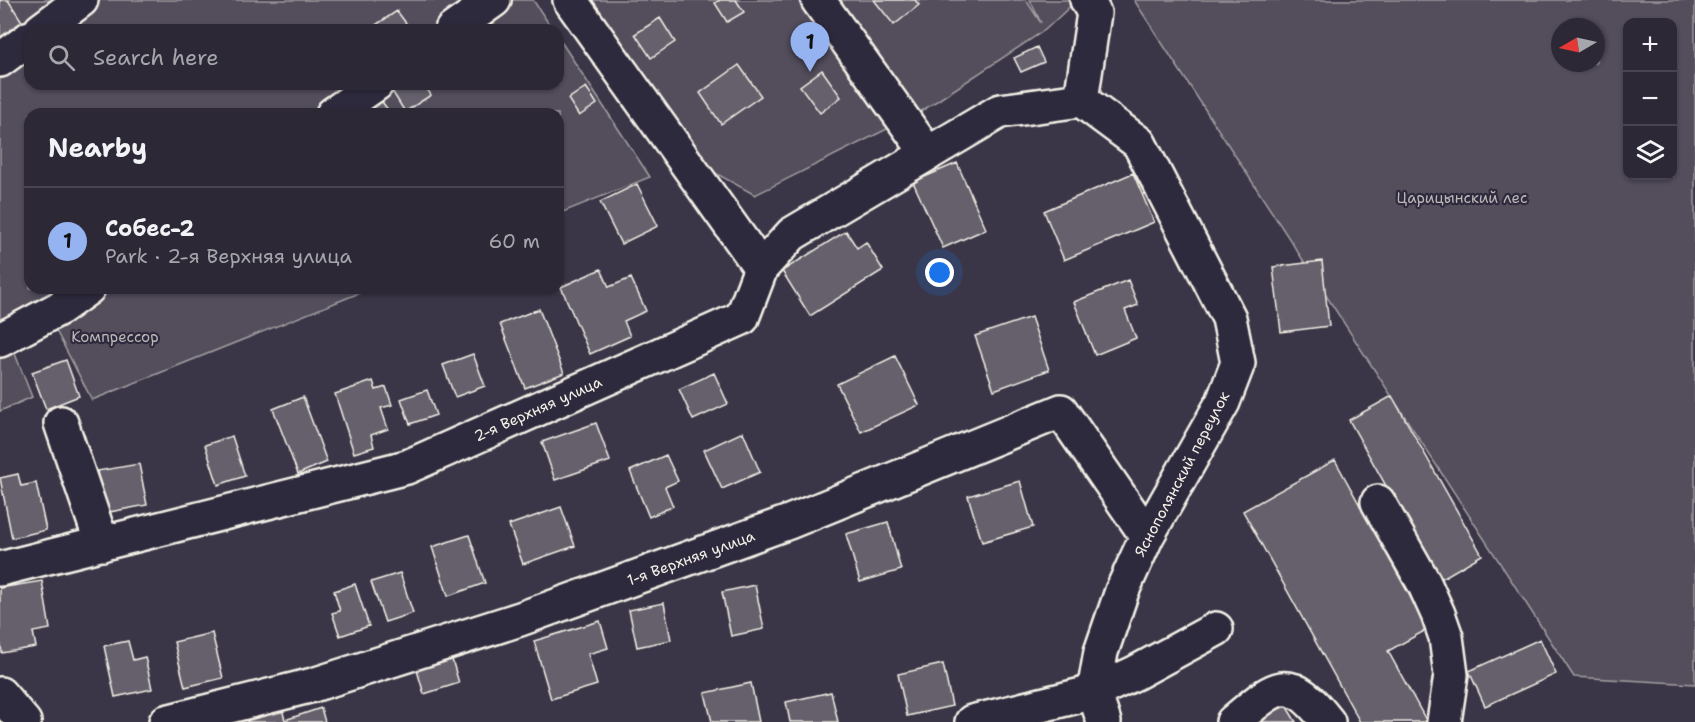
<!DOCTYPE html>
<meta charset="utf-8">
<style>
body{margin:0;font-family:"Shantell Sans",sans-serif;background:#383441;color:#f1f3f6}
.controls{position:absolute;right:18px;top:18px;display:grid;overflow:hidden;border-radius:12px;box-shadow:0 2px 4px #0004}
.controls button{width:54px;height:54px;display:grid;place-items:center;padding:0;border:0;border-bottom:2px solid #484450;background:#2c2835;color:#f1f3f6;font:30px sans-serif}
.compass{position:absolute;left:1551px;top:18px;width:54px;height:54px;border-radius:50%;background:#2c2835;box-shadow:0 2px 4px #0004;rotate:261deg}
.you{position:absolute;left:940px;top:273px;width:21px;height:21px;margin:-15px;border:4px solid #fff;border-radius:50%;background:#1a73e8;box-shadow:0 0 0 9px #1a73e833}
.badge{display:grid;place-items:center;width:39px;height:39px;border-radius:50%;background:#95b2f1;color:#111;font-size:20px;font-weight:700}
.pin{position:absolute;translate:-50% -50px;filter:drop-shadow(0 2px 3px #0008)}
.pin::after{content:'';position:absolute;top:32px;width:21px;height:18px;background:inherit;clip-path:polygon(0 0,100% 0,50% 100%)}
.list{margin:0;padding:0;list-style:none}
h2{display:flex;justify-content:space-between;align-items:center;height:78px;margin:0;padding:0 24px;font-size:26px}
h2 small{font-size:20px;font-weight:400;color:#a6a6ad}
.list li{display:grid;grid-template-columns:39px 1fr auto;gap:18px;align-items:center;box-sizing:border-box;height:108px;padding:0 24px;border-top:2px solid #484450}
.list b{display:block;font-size:22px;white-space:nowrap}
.list p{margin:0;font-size:20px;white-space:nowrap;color:#a6a6ad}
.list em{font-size:20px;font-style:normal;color:#a6a6ad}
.icon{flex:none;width:33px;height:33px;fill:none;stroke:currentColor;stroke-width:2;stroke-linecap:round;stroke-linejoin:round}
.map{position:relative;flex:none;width:1695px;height:722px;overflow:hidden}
.search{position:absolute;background:#2c2835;box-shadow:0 2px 4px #0004;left:24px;top:24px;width:540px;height:66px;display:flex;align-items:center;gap:15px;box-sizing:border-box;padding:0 21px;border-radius:18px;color:#a6a6ad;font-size:22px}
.panel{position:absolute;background:#2c2835;box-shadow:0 2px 4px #0004;left:24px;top:108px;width:540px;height:186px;border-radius:18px}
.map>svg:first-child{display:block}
.green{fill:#534e5c;stroke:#a4a0a2;stroke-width:1.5;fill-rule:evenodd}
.building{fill:#65616c;stroke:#f4f1e8;stroke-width:1.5}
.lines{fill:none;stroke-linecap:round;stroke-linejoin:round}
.minor-casing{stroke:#f4f1e8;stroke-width:38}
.minor{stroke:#2f2a3d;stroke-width:33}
.labels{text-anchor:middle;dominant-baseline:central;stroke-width:4.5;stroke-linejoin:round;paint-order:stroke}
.park-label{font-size:15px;fill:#bcb8b7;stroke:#2f2a3d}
.street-label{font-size:15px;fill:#f4f1e8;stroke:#2f2a3d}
</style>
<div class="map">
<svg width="1695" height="722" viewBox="0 0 1695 722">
<rect width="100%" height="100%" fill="#3b3647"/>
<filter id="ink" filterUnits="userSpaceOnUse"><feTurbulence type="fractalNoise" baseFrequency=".0167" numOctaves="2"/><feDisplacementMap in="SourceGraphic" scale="12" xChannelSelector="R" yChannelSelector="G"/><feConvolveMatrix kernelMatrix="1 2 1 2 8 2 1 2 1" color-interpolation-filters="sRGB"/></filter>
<g filter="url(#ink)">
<path class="green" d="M 0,0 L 533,0 L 553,30 L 30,30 L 30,84 L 558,84 L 558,37 L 650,177 L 558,214 L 558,114 L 30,114 L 30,288 L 372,288 L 92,400 L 50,319 L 10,341 L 32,397 L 0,411 Z
M 590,0 L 1026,0 L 1041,23 L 1030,0 L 1077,0 L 1045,30 L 917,114 L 755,195 L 708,169 Z
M 1134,0 L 1695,0 L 1695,684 L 1574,677 ZM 1628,22 L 1672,22 L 1672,176 L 1628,176 ZM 1560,27 L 1596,27 L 1596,63 L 1560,63 Z"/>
<path class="building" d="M 0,0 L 8,0 L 25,26 L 0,43 Z
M 720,0 L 736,0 L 744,12 L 727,22 L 715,3 Z
M 874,0 L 915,0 L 919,5 L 894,25 Z
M 397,11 L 411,30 L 372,30 L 371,28 Z
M 660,18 L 675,42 L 651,58 L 635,34 Z
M 1037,47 L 1044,62 L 1021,72 L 1014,58 Z
M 739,65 L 761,96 L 721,124 L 700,93 Z
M 822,70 L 841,97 L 820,113 L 800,86 Z
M 403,84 L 424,84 L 431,95 L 405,112 L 392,91 Z
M 586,87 L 597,104 L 579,116 L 568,99 Z
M 380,99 L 391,114 L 359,114 Z
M 957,163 L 986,229 L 943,248 L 913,182 Z
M 1133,173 L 1154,222 L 1064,260 L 1044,211 Z
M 637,184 L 658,226 L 621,244 L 600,202 Z
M 846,231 L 857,248 L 866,242 L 883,270 L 810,316 L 782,271 Z
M 1322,261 L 1329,326 L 1281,332 L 1273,267 Z
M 601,269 L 609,287 L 631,278 L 646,311 L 624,321 L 630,336 L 590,354 L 561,287 Z
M 1128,280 L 1138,305 L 1125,310 L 1136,338 L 1095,355 L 1074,302 Z
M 539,309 L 564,373 L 525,388 L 500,324 Z
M 1031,317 L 1049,370 L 994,390 L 975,336 Z
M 473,354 L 485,386 L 455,397 L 443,365 Z
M 895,356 L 919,405 L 861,432 L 837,384 Z
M 66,360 L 79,396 L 46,409 L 32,372 Z
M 714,373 L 728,404 L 693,420 L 679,389 Z
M 373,381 L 376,390 L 386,387 L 392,405 L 381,408 L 388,429 L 371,435 L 374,447 L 354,453 L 335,394 Z
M 427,390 L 436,415 L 410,424 L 401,399 Z
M 1392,396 L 1482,555 L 1439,580 L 1349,420 Z
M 303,397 L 327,462 L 298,474 L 273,409 Z
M 596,423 L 610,461 L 555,480 L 542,442 Z
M 743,432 L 760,472 L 722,489 L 704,450 Z
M 232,436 L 245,476 L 218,485 L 205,445 Z
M 666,455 L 678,481 L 665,487 L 673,506 L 649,517 L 630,471 Z
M 1335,460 L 1428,629 L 1388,651 L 1427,722 L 1360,722 L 1243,511 Z
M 139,464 L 147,505 L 104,513 L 97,471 Z
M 18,474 L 21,486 L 36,483 L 46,530 L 12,538 L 0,478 Z
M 1020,481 L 1033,527 L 982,542 L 968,496 Z
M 561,507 L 575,546 L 523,564 L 509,525 Z
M 888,522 L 901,570 L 860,582 L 846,534 Z
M 469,535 L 485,583 L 448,596 L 432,547 Z
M 400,573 L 413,613 L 385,622 L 371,582 Z
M 42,581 L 50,629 L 33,632 L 36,647 L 2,653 L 0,640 L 0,588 Z
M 355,584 L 369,626 L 340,636 L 332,613 L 340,611 L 334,591 Z
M 755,585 L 764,629 L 731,636 L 722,592 Z
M 664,603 L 671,640 L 637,647 L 629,610 Z
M 600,621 L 608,648 L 588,654 L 597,685 L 551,699 L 534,641 Z
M 212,633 L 223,678 L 185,687 L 174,642 Z
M 1540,639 L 1556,674 L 1485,706 L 1469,671 Z
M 128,641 L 133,660 L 145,657 L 152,689 L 115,697 L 104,646 Z
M 451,656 L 459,683 L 424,694 L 416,667 Z
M 943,664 L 952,706 L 907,716 L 898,674 Z
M 751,683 L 759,722 L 712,722 L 705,693 Z
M 831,692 L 838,722 L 790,722 L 786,702 Z
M 1285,704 L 1296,722 L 1256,722 Z
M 321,708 L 325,722 L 247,722 L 247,720 L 282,709 L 285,720 Z"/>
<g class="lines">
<g class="minor-casing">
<path id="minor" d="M 570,0 L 761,268
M 818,0 L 928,154
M 41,30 L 81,0
M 452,30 L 494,0
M 0,60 L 30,38
M 1081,100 L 1094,13 L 1087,0
M 333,114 L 376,84
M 0,340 L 60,308 L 88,288
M 61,423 L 102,544
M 1378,502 L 1424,583 L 1438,614 L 1446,637 L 1451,675 L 1444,722
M 0,569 L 407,467 L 742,318 L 761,268 L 792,234 L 1000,111 L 1081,100 L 1139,143 L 1229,318 L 1238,363 L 1223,402 L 1147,536 L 1122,591 L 1101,652 L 1094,692 L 1104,722
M 0,694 L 24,722
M 166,722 L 313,685 L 520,619 L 789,522 L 1061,411 L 1147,536
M 972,722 L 1094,692 L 1135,673 L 1216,629
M 1233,722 C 1276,686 1288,670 1328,722"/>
</g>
<use href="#minor" class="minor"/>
</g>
</g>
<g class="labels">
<g class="park-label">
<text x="1462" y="198">Царицынский лес</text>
<text x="115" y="337">Компрессор</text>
</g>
<g class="street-label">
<text transform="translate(538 409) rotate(-24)">2-я Верхняя улица</text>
<text transform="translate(1182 474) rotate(-62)">Яснополянский переулок</text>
<text transform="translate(691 558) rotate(-20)">1-я Верхняя улица</text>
</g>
</g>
</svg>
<div class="controls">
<button>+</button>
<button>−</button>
<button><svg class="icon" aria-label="layers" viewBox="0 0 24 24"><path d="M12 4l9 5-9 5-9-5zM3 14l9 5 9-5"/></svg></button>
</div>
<svg class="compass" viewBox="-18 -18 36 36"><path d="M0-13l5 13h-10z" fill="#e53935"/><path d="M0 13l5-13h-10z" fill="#a6a6ad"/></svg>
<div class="you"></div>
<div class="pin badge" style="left:810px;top:72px">1</div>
<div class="search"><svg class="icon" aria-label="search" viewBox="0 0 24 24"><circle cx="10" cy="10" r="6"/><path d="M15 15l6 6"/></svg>Search here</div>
<section class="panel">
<h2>Nearby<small></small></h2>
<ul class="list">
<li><span class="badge">1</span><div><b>Собес-2</b><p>Park · 2-я Верхняя улица</p></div><em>60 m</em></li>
</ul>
</section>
</div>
